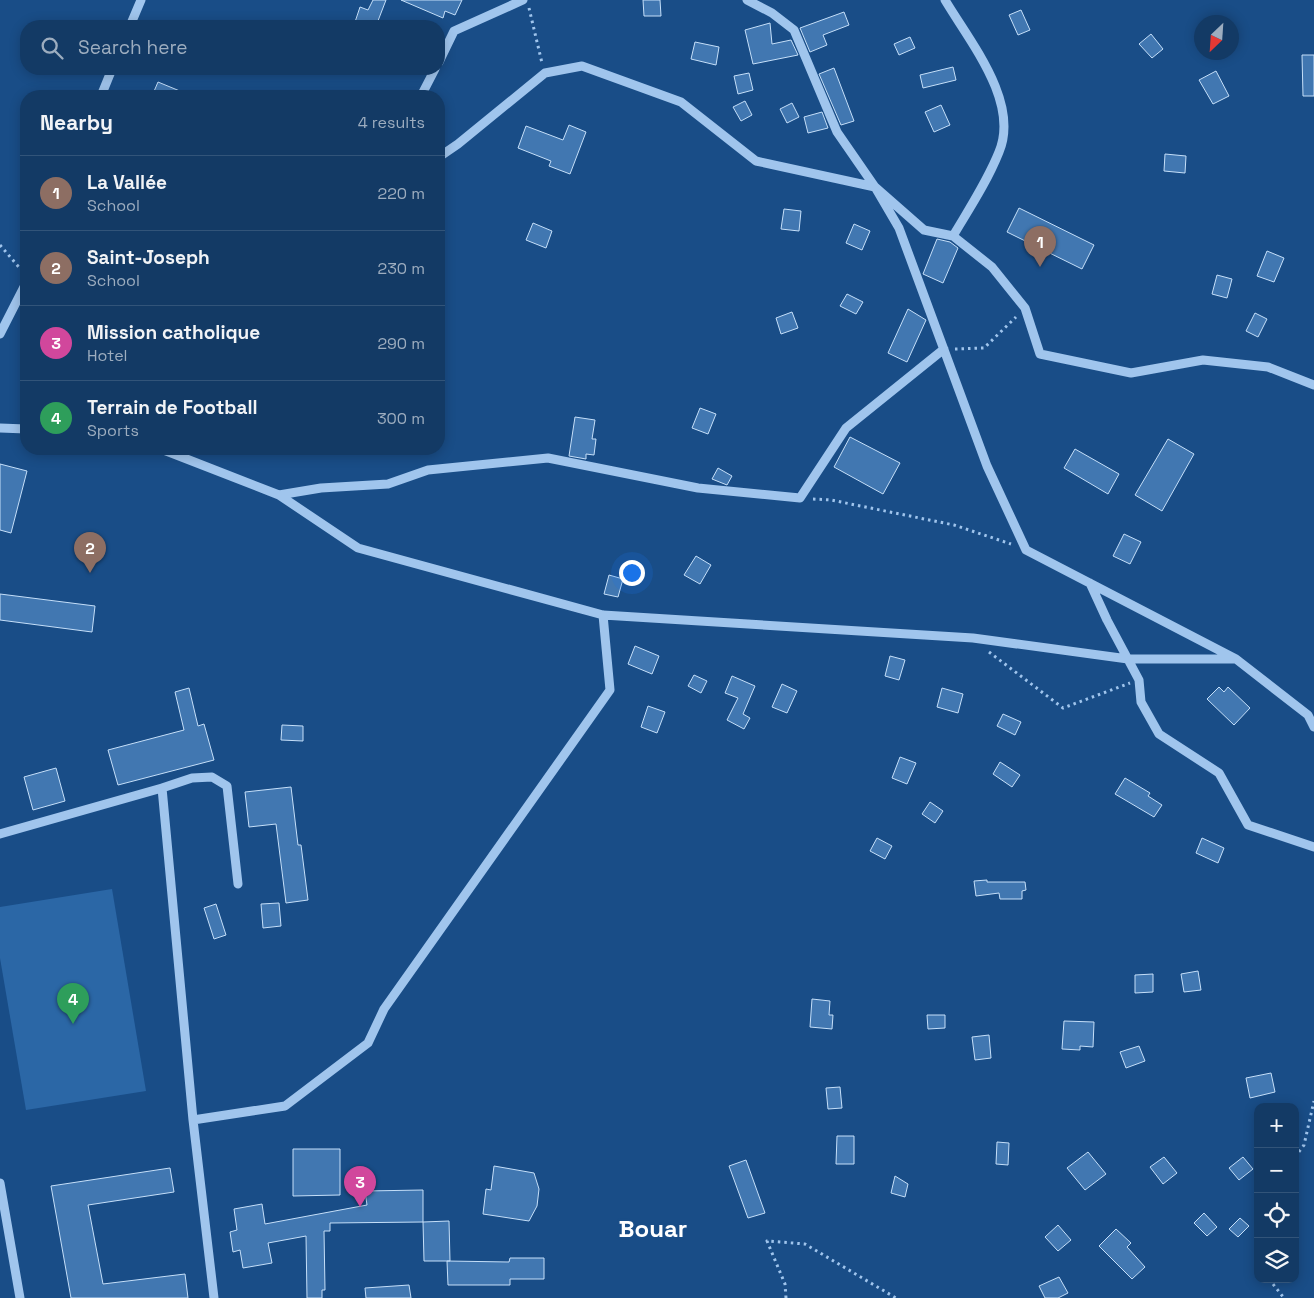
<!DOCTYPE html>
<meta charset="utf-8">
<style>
body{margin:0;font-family:"Space Grotesk",sans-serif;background:#1c416b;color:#f1f3f6}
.controls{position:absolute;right:15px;bottom:15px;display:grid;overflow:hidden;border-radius:10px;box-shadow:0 2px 12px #0003}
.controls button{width:45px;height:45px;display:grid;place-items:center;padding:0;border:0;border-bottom:1px solid #325479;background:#133a65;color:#f1f3f6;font:25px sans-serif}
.compass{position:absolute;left:1194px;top:15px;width:45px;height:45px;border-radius:50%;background:#133a65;box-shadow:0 2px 12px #0003;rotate:205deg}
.you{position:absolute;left:631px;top:572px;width:18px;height:18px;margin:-12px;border:4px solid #fff;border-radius:50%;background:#1a73e8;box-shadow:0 0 0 8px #1a73e833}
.badge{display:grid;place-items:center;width:32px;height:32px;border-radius:50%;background:#ffca5c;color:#fff;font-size:16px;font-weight:700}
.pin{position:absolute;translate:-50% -41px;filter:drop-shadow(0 1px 2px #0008)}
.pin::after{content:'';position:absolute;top:26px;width:18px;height:15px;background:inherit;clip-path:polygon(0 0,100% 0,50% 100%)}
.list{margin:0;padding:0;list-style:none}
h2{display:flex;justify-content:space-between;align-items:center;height:65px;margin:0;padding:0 20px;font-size:21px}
h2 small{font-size:16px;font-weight:400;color:#9dadbf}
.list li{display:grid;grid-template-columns:32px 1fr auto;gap:15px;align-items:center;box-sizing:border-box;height:75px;padding:0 20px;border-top:1px solid #325479}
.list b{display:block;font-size:19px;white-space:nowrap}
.list p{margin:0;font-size:16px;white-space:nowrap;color:#9dadbf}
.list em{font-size:16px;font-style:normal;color:#9dadbf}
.icon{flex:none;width:28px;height:28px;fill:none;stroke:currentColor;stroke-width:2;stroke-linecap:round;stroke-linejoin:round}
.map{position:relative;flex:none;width:1314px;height:1298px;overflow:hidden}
.search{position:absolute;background:#133a65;box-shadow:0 2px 12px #0003;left:20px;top:20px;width:425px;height:55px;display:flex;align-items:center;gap:12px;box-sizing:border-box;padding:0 18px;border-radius:20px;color:#9dadbf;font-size:19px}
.panel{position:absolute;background:#133a65;box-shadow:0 2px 12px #0003;left:20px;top:90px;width:425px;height:365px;border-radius:20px}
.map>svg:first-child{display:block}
.green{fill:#2b67a6}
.building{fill:#4177b1;stroke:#c5dff9}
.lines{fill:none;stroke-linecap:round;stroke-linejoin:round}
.path{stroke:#a0c5ed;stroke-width:3;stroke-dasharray:2.5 4;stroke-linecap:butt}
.minor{stroke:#a0c5ed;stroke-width:9}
.labels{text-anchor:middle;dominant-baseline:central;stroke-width:4.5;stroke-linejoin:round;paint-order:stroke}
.town-label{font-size:24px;font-weight:bold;fill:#fff;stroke:#194d87}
</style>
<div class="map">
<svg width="1314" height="1298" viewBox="0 0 1314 1298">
<rect width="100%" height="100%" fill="#194d87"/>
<path class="green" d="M 112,889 L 146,1091 L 26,1110 L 0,958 L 0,907 Z"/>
<path class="building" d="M 373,0 L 386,0 L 376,26 L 355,22 L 360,7 L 368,10 Z
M 401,0 L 462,0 L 455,15 L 445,11 L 443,18 Z
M 643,0 L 660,0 L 661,16 L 644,16 Z
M 1021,10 L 1030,30 L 1018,35 L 1009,15 Z
M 844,12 L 849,25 L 823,35 L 827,45 L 810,52 L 800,28 Z
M 770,23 L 772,44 L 791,40 L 798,55 L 753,64 L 745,30 Z
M 1151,34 L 1163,49 L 1152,58 L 1139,44 Z
M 910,37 L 915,48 L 899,55 L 894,44 Z
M 695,42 L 719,47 L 716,65 L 691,59 Z
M 1302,55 L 1314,55 L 1314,96 L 1303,96 Z
M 953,67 L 956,80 L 923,88 L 920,75 Z
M 834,68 L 854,121 L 841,125 L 819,74 Z
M 1216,71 L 1229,96 L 1213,104 L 1199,80 Z
M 749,73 L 753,90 L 738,94 L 734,76 Z
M 158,82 L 192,96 L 152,96 Z
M 745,101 L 752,115 L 741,121 L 733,107 Z
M 792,103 L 799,117 L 787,123 L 780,109 Z
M 941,105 L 950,125 L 934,132 L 925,112 Z
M 822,112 L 828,128 L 808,133 L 804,117 Z
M 569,125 L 586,132 L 570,174 L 549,166 L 551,161 L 518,148 L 526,126 L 563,140 Z
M 1165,154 L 1186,156 L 1185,173 L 1164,171 Z
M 1019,208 L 1094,245 L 1082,269 L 1007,232 Z
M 784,209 L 801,211 L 799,231 L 781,229 Z
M 533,223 L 552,231 L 546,248 L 526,240 Z
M 854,224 L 870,231 L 862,250 L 846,243 Z
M 937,239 L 950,242 L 958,248 L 943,283 L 923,274 Z
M 1267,251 L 1284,258 L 1274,282 L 1257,276 Z
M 1217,275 L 1232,279 L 1227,298 L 1212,294 Z
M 847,294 L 863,302 L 856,314 L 840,306 Z
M 908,309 L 926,320 L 907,362 L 888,353 Z
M 792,312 L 798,328 L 781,334 L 776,318 Z
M 1255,313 L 1267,319 L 1258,337 L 1246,331 Z
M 700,408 L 716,414 L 708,434 L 692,428 Z
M 575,417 L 595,420 L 592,439 L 596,439 L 594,455 L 586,454 L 586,459 L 569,456 Z
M 850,437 L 900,463 L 883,494 L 834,467 Z
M 1168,439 L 1194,454 L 1162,511 L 1135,495 Z
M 1075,449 L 1119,474 L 1108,494 L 1064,468 Z
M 0,464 L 27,471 L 11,533 L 0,530 Z
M 718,468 L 732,476 L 727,485 L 712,479 Z
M 1124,534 L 1141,542 L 1130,564 L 1113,556 Z
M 696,556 L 711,565 L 700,584 L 684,575 Z
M 609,575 L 623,579 L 618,597 L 604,594 Z
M 0,594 L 95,606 L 92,632 L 0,620 Z
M 635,646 L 659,656 L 652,674 L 628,664 Z
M 890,656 L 905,660 L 899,680 L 885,676 Z
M 694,675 L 707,681 L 701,693 L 688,686 Z
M 732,676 L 755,686 L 743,714 L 750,718 L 744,729 L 727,720 L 738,698 L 725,693 Z
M 782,684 L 797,691 L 787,713 L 772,707 Z
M 1219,687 L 1224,692 L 1228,687 L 1250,708 L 1234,725 L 1207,699 Z
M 189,688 L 198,726 L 204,724 L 214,760 L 118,785 L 108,750 L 184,730 L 175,692 Z
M 942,688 L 963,694 L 958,713 L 937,707 Z
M 648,706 L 665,712 L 657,733 L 641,727 Z
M 1003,714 L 1021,722 L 1015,735 L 997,726 Z
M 282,725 L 303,726 L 303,741 L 281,740 Z
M 900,757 L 916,763 L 907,784 L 892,778 Z
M 1000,762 L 1020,775 L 1012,787 L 993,774 Z
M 56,768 L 65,801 L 33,810 L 24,777 Z
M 1125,778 L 1150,793 L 1148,796 L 1162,805 L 1154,817 L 1115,794 Z
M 291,787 L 298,845 L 301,845 L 308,900 L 286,903 L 276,824 L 249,827 L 245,792 Z
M 930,802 L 943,811 L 935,823 L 922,814 Z
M 877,838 L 892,846 L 885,859 L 870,851 Z
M 1202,838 L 1224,848 L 1218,863 L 1196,853 Z
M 987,880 L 987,882 L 1025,882 L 1026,890 L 1022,891 L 1022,899 L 1000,899 L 999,893 L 976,896 L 974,881 Z
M 279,903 L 281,926 L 263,928 L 261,904 Z
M 216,904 L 226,935 L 214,939 L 204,908 Z
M 1198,971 L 1201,990 L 1184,992 L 1181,974 Z
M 1153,974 L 1153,992 L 1135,993 L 1135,975 Z
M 812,999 L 830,1001 L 829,1015 L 833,1015 L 832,1029 L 810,1027 Z
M 927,1015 L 945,1015 L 945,1028 L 928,1029 Z
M 1064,1021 L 1094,1022 L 1093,1047 L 1080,1046 L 1080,1050 L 1062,1049 Z
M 989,1035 L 991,1058 L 975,1060 L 972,1037 Z
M 1139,1046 L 1145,1061 L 1126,1068 L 1120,1052 Z
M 1271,1073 L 1275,1092 L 1250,1098 L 1246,1078 Z
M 840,1087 L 842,1108 L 828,1109 L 826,1088 Z
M 837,1136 L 854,1136 L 854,1164 L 836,1164 Z
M 997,1142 L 1009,1143 L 1008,1165 L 996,1164 Z
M 293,1149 L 340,1149 L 340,1195 L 293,1196 Z
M 1088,1152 L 1106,1174 L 1085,1190 L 1067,1168 Z
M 1164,1157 L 1177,1173 L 1163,1184 L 1150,1167 Z
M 1243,1157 L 1253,1169 L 1239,1180 L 1229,1168 Z
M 746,1160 L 765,1213 L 748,1218 L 729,1166 Z
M 494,1166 L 534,1173 L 539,1189 L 537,1206 L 529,1221 L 483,1214 L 486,1189 L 491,1190 Z
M 170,1168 L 174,1192 L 88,1205 L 103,1284 L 185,1274 L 188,1298 L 71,1298 L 51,1186 Z
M 895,1176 L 908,1184 L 905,1197 L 891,1193 Z
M 423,1190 L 423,1222 L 330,1223 L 330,1231 L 324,1231 L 325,1290 L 322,1290 L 322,1298 L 307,1298 L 306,1236 L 268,1243 L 272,1263 L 243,1268 L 240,1250 L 233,1252 L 230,1232 L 237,1230 L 234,1209 L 262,1204 L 265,1224 L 367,1205 L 365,1191 Z
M 1204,1213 L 1217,1227 L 1207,1236 L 1194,1223 Z
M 1240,1218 L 1249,1226 L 1238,1237 L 1229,1229 Z
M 449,1221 L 450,1261 L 424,1261 L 423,1222 Z
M 1058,1225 L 1071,1240 L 1058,1251 L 1045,1237 Z
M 1116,1229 L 1131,1243 L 1127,1247 L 1145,1267 L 1132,1279 L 1099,1246 Z
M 510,1258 L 544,1258 L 544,1279 L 510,1279 L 510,1285 L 448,1285 L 447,1261 L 509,1262 Z
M 1059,1277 L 1068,1293 L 1058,1298 L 1045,1298 L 1039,1286 Z
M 409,1285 L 411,1298 L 366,1298 L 365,1288 Z"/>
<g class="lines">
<path class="path" d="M 529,8 L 542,63
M 0,245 L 23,272
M 955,349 L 984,348 L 1016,317
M 813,499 L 831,500 L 954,525 L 1011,544
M 989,652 L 1063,708 L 1130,683
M 1295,1157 L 1304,1145 L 1314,1101
M 1269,1279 L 1284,1298
M 786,1298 L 785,1284 L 767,1241 L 805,1244 L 896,1298"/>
<path class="minor" d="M 747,0 L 772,13 L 794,30 L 837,132 L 875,187 L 924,230 L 953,236 C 969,209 987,182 999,152 C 1020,102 970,42 945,0
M 130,26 L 141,0
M 439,62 L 454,31 L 523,0
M 101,96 L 112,69
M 421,96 L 435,69
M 439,157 L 458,144 L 545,73 L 582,66 L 681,102 L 756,161 L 875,187 L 899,228 L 987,466 L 1026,550 L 1236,659 L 1308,715 L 1314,727
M 953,236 L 992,267 L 1025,308 L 1040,354 L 1131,373 L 1203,360 L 1268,367 L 1314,385
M 0,334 L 26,283
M 0,428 L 26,429
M 161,449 L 279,495 L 358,548 L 603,615 L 973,638 L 1128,659 L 1235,659
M 279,495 L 321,488 L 388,484 L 428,470 L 548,458 L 698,488 L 800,498 L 846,428 L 944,349
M 1090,583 L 1107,620 L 1139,680 L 1141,702 L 1159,734 L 1219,773 L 1248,825 L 1314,847
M 162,788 L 192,778 L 212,777 L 227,786 L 238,884
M 0,834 L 162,788 L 193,1120 L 214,1298
M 193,1120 L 285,1106 L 368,1043 L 384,1009 L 610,690 L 603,615
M 0,1183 L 20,1298"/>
</g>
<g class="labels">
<g class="town-label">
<text x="653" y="1228">Bouar</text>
</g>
</g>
</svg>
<div class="controls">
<button>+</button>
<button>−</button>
<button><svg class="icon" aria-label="locate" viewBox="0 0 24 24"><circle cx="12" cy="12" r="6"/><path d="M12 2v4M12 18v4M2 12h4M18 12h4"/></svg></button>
<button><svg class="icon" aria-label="layers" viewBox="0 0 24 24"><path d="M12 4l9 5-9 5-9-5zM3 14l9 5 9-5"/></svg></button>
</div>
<svg class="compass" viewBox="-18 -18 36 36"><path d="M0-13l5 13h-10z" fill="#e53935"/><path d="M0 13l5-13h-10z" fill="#9dadbf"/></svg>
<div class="you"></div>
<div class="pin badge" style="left:1040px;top:267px;background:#8d6e63">1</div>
<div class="pin badge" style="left:90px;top:573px;background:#8d6e63">2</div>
<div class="pin badge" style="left:360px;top:1207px;background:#d1479c">3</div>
<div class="pin badge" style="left:73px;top:1024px;background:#2e9e5b">4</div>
<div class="search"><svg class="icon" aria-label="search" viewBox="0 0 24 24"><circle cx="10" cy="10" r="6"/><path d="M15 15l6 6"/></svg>Search here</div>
<section class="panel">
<h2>Nearby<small>4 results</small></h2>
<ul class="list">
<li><span class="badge" style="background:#8d6e63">1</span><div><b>La Vallée</b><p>School</p></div><em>220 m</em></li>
<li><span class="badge" style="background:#8d6e63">2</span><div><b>Saint-Joseph</b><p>School</p></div><em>230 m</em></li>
<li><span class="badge" style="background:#d1479c">3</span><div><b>Mission catholique</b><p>Hotel</p></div><em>290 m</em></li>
<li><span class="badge" style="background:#2e9e5b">4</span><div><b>Terrain de Football</b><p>Sports</p></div><em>300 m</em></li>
</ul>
</section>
</div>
